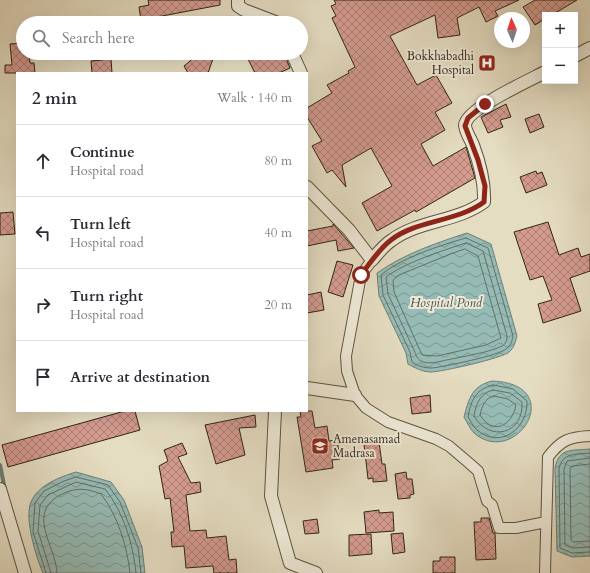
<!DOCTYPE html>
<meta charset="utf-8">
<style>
body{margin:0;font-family:Cardo,serif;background:#f2f2f3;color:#2b2b33}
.controls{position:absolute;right:12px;top:12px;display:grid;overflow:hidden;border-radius:0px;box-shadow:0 4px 16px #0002}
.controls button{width:36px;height:36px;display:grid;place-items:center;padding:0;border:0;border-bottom:1px solid #e1e1e2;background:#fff;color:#2b2b33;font:20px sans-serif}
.compass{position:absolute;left:494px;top:12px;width:36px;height:36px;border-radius:50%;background:#fff;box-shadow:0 4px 16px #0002;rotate:357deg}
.stop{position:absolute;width:12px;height:12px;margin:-9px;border:3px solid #8f2418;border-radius:50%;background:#fff}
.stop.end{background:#8f2418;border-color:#fff;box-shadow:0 1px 4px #0008}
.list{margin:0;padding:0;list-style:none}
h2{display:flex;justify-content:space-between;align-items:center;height:52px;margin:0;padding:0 16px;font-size:17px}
h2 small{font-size:13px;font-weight:400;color:#7c7c81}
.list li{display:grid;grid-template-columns:26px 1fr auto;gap:12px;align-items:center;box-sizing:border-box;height:72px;padding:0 16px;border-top:1px solid #e1e1e2}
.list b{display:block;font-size:15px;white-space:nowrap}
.list p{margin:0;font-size:13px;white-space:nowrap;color:#7c7c81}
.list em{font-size:13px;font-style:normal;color:#7c7c81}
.icon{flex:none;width:22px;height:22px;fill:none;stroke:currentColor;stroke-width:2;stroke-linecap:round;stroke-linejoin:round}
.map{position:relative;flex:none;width:590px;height:573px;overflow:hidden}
.search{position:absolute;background:#fff;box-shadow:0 4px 16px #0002;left:16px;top:16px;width:292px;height:44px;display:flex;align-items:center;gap:10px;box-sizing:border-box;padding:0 14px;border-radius:22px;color:#7c7c81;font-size:15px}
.panel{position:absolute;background:#fff;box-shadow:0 4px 16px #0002;left:16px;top:72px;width:292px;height:340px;border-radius:0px}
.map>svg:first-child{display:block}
.water{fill:url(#water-waves);stroke:#6d7f76}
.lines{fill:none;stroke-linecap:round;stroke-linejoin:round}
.shore{stroke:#637066;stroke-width:1}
.stream{stroke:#6d7f76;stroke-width:4}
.building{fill:url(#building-cross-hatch);stroke:#302518}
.minor-casing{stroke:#5d5342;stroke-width:12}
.tertiary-casing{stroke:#5d5342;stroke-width:14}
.minor{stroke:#eee9d7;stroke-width:10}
.tertiary{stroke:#eee9d7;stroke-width:12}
.route{stroke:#8f2418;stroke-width:5}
.labels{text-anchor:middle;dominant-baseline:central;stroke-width:4;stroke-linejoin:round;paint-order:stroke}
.poi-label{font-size:12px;fill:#302518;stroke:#eee9d7;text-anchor:end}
.water-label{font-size:13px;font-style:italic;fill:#4f5247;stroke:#eee9d7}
</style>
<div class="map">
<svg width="590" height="573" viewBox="0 0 590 573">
<defs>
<pattern id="water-waves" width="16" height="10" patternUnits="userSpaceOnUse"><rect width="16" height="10" fill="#96bbb5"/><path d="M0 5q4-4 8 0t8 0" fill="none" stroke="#7b9892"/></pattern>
<pattern id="building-cross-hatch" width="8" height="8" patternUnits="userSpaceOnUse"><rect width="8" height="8" fill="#d49b8f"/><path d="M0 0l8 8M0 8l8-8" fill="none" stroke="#ac7e74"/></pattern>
</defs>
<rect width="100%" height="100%" fill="#e5ddc2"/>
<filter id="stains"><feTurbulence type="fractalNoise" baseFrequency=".005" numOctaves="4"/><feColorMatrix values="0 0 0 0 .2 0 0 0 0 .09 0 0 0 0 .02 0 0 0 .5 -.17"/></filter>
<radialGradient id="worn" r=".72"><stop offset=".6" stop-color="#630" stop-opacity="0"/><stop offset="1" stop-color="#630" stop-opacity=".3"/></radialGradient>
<path class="water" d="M 467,233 L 491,244 L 517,336 C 515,343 514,348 509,352 C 503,358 441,372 431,372 C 423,372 415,368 408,364 L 406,353 L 379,296 L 377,273 C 404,254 436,243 467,233 Z
M 492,381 C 569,384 516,469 474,433 C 470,429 467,422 464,417 C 469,398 472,386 492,381 Z
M 590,449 L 590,556 L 572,557 L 557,551 L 555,468 C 559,447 572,451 590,449 Z
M 76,472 L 111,482 L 124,500 L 142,547 L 145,573 L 43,573 C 36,557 24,518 31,502 C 38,485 60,477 76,472 Z"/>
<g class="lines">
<path class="shore" d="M 466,238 L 488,248 L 513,336 C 512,341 511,346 506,349 C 500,355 443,367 432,368 C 425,368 417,366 412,362 L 410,352 L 383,295 L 381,275 C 401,258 441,245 466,238 Z
M 466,243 L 483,251 L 507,336 C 507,340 506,344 502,346 C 489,353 453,358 438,362 C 424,364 418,363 414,350 L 388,294 L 386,277 C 404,263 444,250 466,243 Z
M 465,249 L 478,256 L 501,338 L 486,345 L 437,356 L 422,355 L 394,292 L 393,280 L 399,275 L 448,255 Z
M 493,385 L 513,389 L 527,401 C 528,428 501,450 477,430 C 473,427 471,421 468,417 C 471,400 476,389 493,385 Z
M 493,390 L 510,393 L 522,402 C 524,434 490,443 474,416 C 476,404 480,393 493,390 Z
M 494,396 L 508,399 L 516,405 C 512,426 493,436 480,415 C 482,406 485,398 494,396 Z
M 590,453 C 576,455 562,452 559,469 L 560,548 L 572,553 L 590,552
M 590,458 L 567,461 L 564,469 L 565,545 L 573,548 L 590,547
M 590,464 L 572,466 L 570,469 L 571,540 L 573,542 L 590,541
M 46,573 L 33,532 L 35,503 L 44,491 L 64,481 L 76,477 L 108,485 L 120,502 L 138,548 L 141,573
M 51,573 L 38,531 L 40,505 L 48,495 L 76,482 L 105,489 C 124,513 133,544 136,573
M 57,573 C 56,546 26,514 60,495 C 76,487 85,488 101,494 C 118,516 127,546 130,573"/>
<path class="stream" d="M 0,465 L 5,490"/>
</g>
<path class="building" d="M 148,0 L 220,0 L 220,5 L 141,20 L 139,7 L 149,5 Z
M 334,0 L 519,0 L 495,11 L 498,16 L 486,22 L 479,7 L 457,18 L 460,35 L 438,38 L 435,15 L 390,36 L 417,85 L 436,75 L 452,103 L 435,112 L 445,130 L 421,144 L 433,166 L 466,147 L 475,178 L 416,212 L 415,210 L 377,231 L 362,203 L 392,186 L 371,148 L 342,165 L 346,187 L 332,170 L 327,173 L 312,146 L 322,141 L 307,117 L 307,108 L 332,93 L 327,85 L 349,73 L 348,71 L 355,67 L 332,18 L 336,16 L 331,6 L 336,4 Z
M 535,0 L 577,0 L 552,15 L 545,15 L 545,19 L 535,25 L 523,7 Z
M 23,43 L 23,53 L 29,53 L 30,63 L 34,63 L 35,73 L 5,73 L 5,65 L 12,65 L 10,44 Z
M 192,53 L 215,53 L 208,73 L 188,73 L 184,66 L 195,57 Z
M 245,53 L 284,53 L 290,68 L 279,73 L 255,73 Z
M 111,59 L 112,73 L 92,73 L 91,61 Z
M 506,104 L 511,117 L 500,120 L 503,127 L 488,133 L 481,117 Z
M 539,114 L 544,127 L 530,133 L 525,119 Z
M 536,171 L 537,174 L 542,172 L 547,185 L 526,193 L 520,177 Z
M 13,212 L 15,234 L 0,235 L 0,213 Z
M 548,222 L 559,255 L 578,248 L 581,257 L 590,254 L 590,271 L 570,278 L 581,311 L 543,323 L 538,304 L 552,300 L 543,276 L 530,280 L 514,232 Z
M 333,224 L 354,248 L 338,251 L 336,240 L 307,246 L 307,231 L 333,226 Z
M 337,261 L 353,265 L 343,297 L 328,292 Z
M 321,292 L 324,310 L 307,313 L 307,295 Z
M 430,395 L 431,412 L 412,414 L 410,398 Z
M 125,411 L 135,411 L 140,430 L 8,467 L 2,445 Z
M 300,411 L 312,411 L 315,428 L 327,426 L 329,441 L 337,440 L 340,459 L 332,460 L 333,468 L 306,472 L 297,417 L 301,417 Z
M 255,415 L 256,427 L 239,428 L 245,455 L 216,464 L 205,425 Z
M 379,442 L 382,464 L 385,464 L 387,481 L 373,482 L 373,478 L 368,479 L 364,444 Z
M 182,443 L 187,454 L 178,457 L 191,483 L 200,482 L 201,492 L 186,495 L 190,531 L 206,530 L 207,538 L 226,536 L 229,560 L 236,559 L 237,573 L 214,573 L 213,566 L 186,568 L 184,546 L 172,547 L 171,532 L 174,532 L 170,498 L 165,499 L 159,466 L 168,461 L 164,450 Z
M 406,472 L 407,479 L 412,479 L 414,494 L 410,495 L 410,498 L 398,499 L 395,474 Z
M 379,510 L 379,513 L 393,512 L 394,531 L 366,533 L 364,512 Z
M 481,518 L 489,518 L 493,533 L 495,533 L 496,559 L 476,560 L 474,522 L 481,522 Z
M 317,519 L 319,533 L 305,534 L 303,521 Z
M 403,533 L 405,552 L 393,554 L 391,534 Z
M 371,534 L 372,554 L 349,556 L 349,535 Z
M 440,557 L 455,557 L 455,573 L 433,573 L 433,561 L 440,561 Z"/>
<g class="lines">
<g class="minor-casing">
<path id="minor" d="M 372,260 L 361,275 L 346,356 L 347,371 L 355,395 L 366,408 L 388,422 L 436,439 L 449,446 L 469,463 L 478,471 L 487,501 L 492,505 L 499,528 L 516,528 L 546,522
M 545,573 L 548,457 C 561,440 569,437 590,436"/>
</g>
<g class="tertiary-casing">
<path id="tertiary" d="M 238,0 L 238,6 L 244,10 L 278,23
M 292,53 L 301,73
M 575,56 L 590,48
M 307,187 L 349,230 L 372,260 C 378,253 384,245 392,240 C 419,220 457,222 484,202 C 485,182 480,164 473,145 C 471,140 465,131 465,125 C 466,109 530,80 545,72
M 307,388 L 355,395
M 275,411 L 271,496 L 290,563 L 316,573
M 0,489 L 25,573"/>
</g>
<use href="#minor" class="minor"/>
<use href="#tertiary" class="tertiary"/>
</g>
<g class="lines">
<path class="route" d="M 361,275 C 370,263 379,249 391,240 C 416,220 457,222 484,202 L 485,186 L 478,160 L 465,126 L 468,118 L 485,104"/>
</g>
<defs>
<g id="hospital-square" transform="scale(0.9)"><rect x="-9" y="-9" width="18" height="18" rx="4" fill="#8f2418" stroke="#eee9d7"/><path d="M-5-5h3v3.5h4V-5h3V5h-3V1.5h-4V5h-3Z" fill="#fff"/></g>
<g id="school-square" transform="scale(0.9)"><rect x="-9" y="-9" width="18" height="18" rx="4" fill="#8f2418" stroke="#eee9d7"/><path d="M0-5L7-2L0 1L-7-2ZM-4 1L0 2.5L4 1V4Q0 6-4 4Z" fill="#fff"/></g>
</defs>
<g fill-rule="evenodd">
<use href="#hospital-square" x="487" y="63"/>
<use href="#school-square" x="320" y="446"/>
</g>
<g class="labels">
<g class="poi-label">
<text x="474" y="56">Bokkhabadhi<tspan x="474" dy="14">Hospital</tspan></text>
<text x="333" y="439" text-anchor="start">Amenasamad<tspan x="333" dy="14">Madrasa</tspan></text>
</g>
<g class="water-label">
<text x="446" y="303">Hospital Pond</text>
</g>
</g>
<rect width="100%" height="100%" filter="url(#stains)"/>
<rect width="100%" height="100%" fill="url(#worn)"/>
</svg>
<div class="controls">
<button>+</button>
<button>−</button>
</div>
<svg class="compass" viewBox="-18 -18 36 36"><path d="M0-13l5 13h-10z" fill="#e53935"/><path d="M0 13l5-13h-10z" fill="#7c7c81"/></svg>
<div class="stop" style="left:361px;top:275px"></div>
<div class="stop end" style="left:485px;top:104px"></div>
<div class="search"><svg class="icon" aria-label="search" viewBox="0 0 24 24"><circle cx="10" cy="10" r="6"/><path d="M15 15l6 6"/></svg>Search here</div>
<section class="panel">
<h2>2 min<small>Walk · 140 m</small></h2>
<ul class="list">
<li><svg class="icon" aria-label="ahead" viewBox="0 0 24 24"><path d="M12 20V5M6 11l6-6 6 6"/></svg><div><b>Continue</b><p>Hospital road</p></div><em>80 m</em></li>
<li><svg class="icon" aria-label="left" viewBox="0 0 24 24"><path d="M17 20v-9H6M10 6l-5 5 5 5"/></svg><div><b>Turn left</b><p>Hospital road</p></div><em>40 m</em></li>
<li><svg class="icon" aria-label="right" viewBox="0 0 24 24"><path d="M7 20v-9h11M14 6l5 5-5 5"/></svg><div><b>Turn right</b><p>Hospital road</p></div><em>20 m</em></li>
<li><svg class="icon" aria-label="arrive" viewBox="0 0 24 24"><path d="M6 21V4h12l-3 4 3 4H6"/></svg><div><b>Arrive at destination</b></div></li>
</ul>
</section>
</div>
